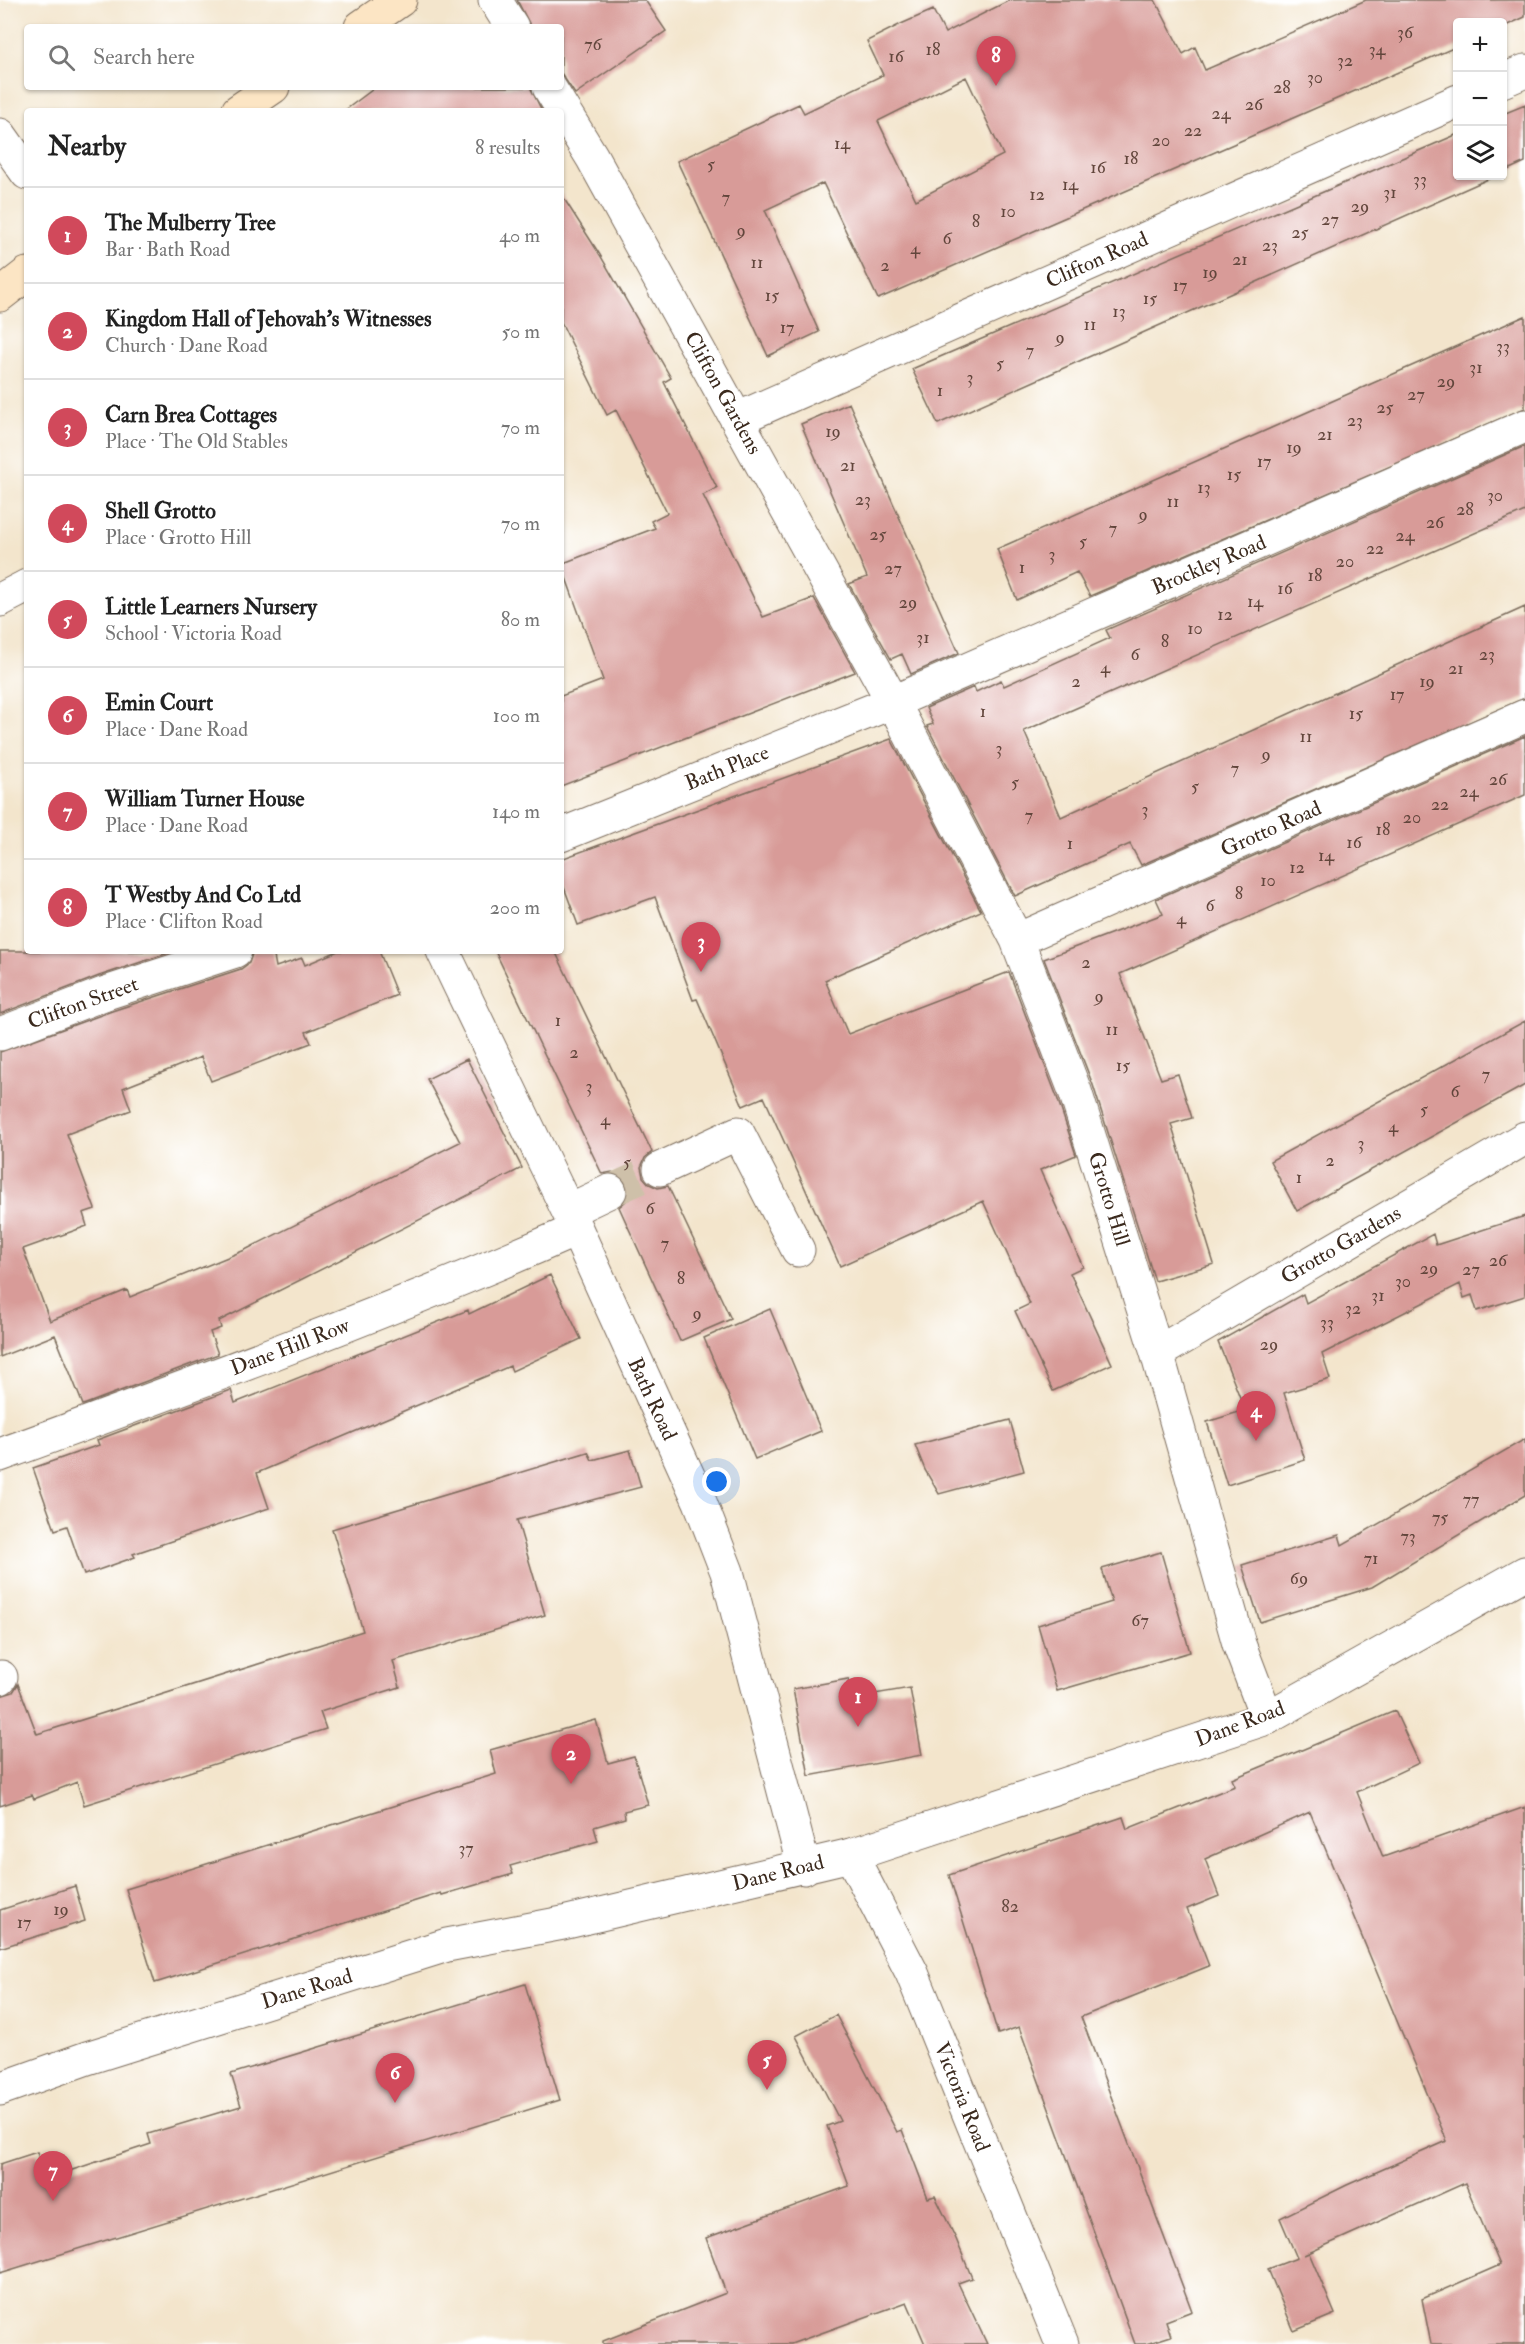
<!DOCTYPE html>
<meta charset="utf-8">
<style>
body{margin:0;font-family:"IM FELL Double Pica",serif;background:#f2f2f2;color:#222}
.controls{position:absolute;right:18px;top:18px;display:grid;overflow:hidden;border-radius:6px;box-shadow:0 2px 4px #0004}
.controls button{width:54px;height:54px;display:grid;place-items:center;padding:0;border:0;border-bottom:2px solid #e0e0e0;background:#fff;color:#222;font:30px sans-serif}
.you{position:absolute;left:717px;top:1482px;width:21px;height:21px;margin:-15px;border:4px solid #fff;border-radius:50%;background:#1a73e8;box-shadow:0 0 0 9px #1a73e833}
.badge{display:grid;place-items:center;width:39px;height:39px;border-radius:50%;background:#d1495b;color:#fff;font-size:20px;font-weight:700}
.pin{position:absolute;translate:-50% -50px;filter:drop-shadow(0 2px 3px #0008)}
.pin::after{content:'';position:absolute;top:32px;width:21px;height:18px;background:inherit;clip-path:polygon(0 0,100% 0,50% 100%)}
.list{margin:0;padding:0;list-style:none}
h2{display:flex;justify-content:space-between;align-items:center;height:78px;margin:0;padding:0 24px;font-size:26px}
h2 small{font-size:20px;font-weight:400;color:#767676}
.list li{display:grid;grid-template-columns:39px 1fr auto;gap:18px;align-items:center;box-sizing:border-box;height:96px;padding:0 24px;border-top:2px solid #e0e0e0}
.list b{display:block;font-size:22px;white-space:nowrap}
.list p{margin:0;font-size:20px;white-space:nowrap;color:#767676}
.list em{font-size:20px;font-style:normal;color:#767676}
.icon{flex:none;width:33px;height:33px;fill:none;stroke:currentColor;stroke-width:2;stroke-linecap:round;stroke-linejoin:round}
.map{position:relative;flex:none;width:1525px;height:2344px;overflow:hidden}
.search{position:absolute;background:#fff;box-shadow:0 2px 4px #0004;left:24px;top:24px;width:540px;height:66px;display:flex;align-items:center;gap:15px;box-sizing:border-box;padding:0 21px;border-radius:6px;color:#767676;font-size:22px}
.panel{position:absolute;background:#fff;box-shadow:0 2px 4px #0004;left:24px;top:108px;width:540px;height:846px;border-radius:6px}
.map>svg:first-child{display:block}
.building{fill:#d89b98;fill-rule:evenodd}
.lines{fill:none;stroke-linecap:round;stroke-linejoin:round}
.minor-tunnel{stroke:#cec0a9;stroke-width:33;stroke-dasharray:33 16;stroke-linecap:butt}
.minor-casing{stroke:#7b6b5b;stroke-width:35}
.tertiary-casing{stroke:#7b6b5b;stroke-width:35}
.secondary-casing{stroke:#7b6b5b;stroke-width:35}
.minor{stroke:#fff;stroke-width:33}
.tertiary{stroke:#fff;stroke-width:33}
.secondary{stroke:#fce5c4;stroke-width:33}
.labels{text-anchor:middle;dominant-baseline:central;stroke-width:4.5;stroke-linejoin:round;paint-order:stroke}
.number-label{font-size:18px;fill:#62463c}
.street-label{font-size:21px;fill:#3b2a1e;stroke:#fff}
</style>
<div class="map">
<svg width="1525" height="2344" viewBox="0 0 1525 2344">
<rect width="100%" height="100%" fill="#fff"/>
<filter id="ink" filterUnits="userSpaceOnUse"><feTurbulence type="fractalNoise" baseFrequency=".0167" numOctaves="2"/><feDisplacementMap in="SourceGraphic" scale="12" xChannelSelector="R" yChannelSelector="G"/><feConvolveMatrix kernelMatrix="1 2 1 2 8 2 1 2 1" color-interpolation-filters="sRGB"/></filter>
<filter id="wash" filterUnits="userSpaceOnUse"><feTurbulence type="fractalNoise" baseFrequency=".008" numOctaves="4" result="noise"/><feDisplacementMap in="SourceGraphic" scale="24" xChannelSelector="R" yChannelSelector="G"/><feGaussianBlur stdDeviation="1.35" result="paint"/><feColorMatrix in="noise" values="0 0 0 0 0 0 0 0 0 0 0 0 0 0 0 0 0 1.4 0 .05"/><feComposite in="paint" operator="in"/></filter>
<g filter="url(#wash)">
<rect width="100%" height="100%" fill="#f3e5cc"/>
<g id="blocks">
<path class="building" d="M 517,0 L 645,0 L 666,31 L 575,94 L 561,73 L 561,27 L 531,27 Z
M 1010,0 L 1155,0 L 1183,54 L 1195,47 L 1205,70 L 1366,0 L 1525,0 L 1525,17 L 1503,27 L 1503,22 L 1458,22 L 1458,46 L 878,299 L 823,183 L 765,210 L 819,332 L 768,356 L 677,161 L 799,104 L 804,113 L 883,75 L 867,41 L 901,24 L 933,10 L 945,33 ZM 966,77 L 1003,155 L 916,200 L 878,121 Z
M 376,87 L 530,87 L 542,111 L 344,111 Z
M 1525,105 L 1525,162 L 1503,172 L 1503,114 Z
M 1458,134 L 1458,176 L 1495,176 L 938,424 L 912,369 Z
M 561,194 L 600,255 L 671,378 L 664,382 L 717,488 L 703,495 L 763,617 L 814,598 L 855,672 L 561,786 L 561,696 L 603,680 L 561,564 L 655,528 L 651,521 L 667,513 L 616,410 L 607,415 L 561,322 Z
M 1525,316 L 1525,408 L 1090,596 L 1077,572 L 1017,600 L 997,549 Z
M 849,403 L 959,653 L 911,674 L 902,654 L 891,659 L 849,584 L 867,577 L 801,424 Z
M 1525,446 L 1525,511 L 1024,731 L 1061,817 L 1525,607 L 1525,698 L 1141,865 L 1130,844 L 1015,896 L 927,726 L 933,724 L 926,708 L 974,687 L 976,692 L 1001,680 L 1004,686 L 1110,638 L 1106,630 Z
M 1525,736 L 1525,795 L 1120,974 L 1161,1079 L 1178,1074 L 1192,1118 L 1171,1124 L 1214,1264 L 1155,1281 L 1093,1085 L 1044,959 L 1163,914 L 1156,899 Z
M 891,739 L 981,911 L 825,980 L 848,1034 L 1009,972 L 1057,1097 L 1076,1155 L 1040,1170 L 1083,1267 L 1070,1273 L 1112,1364 L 1053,1391 L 1015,1311 L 1030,1304 L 983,1201 L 840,1266 L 764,1097 L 743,1106 L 697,999 L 693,1000 L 655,897 L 578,925 L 561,879 L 561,859 Z
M 0,951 L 174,951 L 99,976 L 0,1014 Z
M 253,951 L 273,951 L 276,967 L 302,958 L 305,965 L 338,951 L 379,951 L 397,995 L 306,1032 L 311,1043 L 211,1081 L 201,1057 L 123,1088 L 131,1110 L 67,1134 L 95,1209 L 83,1213 L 87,1226 L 23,1249 L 50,1321 L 127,1290 L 130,1297 L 245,1250 L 460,1142 L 427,1079 L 467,1059 L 522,1168 L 219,1321 L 221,1328 L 210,1332 L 218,1354 L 83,1405 L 55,1335 L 0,1357 L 0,1052 L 112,1011 L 241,969 L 249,963 Z
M 495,951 L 555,951 L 652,1152 L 645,1158 L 641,1167 L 643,1177 L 649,1184 L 658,1188 L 668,1186 L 731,1319 L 680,1341 L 619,1207 L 626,1201 L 629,1193 L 627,1182 L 620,1175 L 612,1172 L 602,1174 Z
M 1525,1021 L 1525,1085 L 1297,1211 L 1270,1161 Z
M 1525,1216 L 1525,1296 L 1477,1311 L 1472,1295 L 1464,1298 L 1460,1284 L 1322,1354 L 1330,1379 L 1284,1393 L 1305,1460 L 1227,1485 L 1207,1422 L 1245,1410 L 1218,1342 L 1303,1294 L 1306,1303 L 1433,1234 L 1436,1245 Z
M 550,1275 L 581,1339 L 512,1371 L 510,1366 L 257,1473 L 269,1508 L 133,1554 L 135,1557 L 84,1575 L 67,1526 L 55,1530 L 33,1468 L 99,1445 L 97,1440 L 231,1390 L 235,1403 L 468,1310 L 469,1314 Z
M 770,1309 L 821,1431 L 755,1459 L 704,1338 Z
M 1010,1420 L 1024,1471 L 939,1494 L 925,1470 L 915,1445 Z
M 1525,1439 L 1525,1495 L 1372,1587 L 1260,1622 L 1242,1565 L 1339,1535 L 1342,1545 Z
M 630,1450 L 641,1487 L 517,1520 L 545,1615 L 393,1661 L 400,1687 L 320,1712 L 326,1729 L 84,1805 L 77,1782 L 34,1799 L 32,1795 L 0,1806 L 0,1696 L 13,1692 L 18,1684 L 37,1734 L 363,1631 L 332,1529 L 588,1452 L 592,1460 Z
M 1161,1552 L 1190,1652 L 1057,1691 L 1038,1625 L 1112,1602 L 1102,1569 Z
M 848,1679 L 851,1698 L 910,1688 L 922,1755 L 809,1776 L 793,1689 Z
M 1395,1711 L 1419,1763 L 1357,1792 L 1383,1857 L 1525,1807 L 1525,2344 L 1431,2344 L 1422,2299 L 1500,2265 L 1465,2183 L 1304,2255 L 1309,2253 L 1335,2314 L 1294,2331 L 1268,2269 L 1297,2258 L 1280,2218 L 1347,2185 L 1447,2141 L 1310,1812 L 1205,1859 L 1219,1896 L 1187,1909 L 1209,1966 L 1081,2017 L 1192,2311 L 1166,2321 L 1171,2336 L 1146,2344 L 1135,2344 L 1019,2027 L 998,2034 L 949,1875 L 1123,1817 L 1127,1829 L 1235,1786 L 1232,1779 Z
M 596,1720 L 608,1763 L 634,1756 L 648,1805 L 624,1811 L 625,1818 L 594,1827 L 598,1841 L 510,1866 L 513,1874 L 442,1895 L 441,1893 L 155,1983 L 126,1889 L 496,1774 L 490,1750 Z
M 75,1886 L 85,1921 L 0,1948 L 0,1910 Z
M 525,1984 L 560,2100 L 0,2273 L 0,2164 L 37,2152 L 45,2179 L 151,2144 L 148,2134 L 241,2106 L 231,2074 Z
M 836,2015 L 897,2132 L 902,2130 L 928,2198 L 935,2196 L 956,2239 L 972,2278 L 958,2283 L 987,2344 L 925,2344 L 907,2302 L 791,2344 L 603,2344 L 603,2341 L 726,2293 L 706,2238 L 849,2186 L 827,2126 L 840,2121 L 796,2036 Z"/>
</g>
</g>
<g filter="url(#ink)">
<use href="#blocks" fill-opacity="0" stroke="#7b6b5b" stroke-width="1.5"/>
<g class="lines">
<path class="minor-tunnel" d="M 610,1191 L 660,1169"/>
<g class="minor-casing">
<path id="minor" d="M 495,0 L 512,27
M 1502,81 L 1525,71
M 549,87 L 592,157 L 893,702 L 1017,940 L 1075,1091 L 1157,1353 L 1239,1644 L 1267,1718
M 0,135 L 27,173
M 737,419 L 1458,101
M 0,600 L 27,586
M 561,835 L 893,702 L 1525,426
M 1017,940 L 1525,716
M 443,951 L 568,1211 L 700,1502 L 727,1572 L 804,1868
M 0,1034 L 106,993 L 235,951
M 660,1169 L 738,1133 L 798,1250
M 568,1211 L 610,1191
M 1157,1353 L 1525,1138
M 0,1455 C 194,1384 387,1313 576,1230
M 0,1678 L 1,1677
M 851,1855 L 912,1973 L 1062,2344"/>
</g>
<g class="tertiary-casing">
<path id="tertiary" d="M 0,2089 L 87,2058 L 447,1945 L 563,1923 L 851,1855 L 1267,1718 L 1525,1573"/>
</g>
<g class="secondary-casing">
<path id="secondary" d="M 361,27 L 400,0
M 238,111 L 273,87
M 0,295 L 27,274"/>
</g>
<use href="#minor" class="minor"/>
<use href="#tertiary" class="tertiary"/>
<use href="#secondary" class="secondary"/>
</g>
</g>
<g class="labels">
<g class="number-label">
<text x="1405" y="32">36</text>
<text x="593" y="44">76</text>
<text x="933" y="49">18</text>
<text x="1377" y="49">34</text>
<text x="896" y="56">16</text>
<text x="1345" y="60">32</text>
<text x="1315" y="77">30</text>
<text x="1282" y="87">28</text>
<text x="1254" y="104">26</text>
<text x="1221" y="113">24</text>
<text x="1193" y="130">22</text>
<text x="1161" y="140">20</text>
<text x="842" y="143">14</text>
<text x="1131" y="158">18</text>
<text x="711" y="164">5</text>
<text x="1098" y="167">16</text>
<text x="1420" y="179">33</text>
<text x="1070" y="184">14</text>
<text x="1390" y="192">31</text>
<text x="1037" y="194">12</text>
<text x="726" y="197">7</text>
<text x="1360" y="206">29</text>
<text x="1008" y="211">10</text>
<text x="1330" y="219">27</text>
<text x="976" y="221">8</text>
<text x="741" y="230">9</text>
<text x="1300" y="232">25</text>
<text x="947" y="238">6</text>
<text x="1270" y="245">23</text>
<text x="915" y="248">4</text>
<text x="1240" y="259">21</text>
<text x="757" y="262">11</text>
<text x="885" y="265">2</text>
<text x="1210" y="272">19</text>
<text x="1180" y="285">17</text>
<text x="772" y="295">15</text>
<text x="1150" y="298">15</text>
<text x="1119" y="311">13</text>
<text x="1090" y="324">11</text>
<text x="787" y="327">17</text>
<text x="1060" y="337">9</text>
<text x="1503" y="346">33</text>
<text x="1030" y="350">7</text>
<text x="1000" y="363">5</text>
<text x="1476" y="367">31</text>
<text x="970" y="377">3</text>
<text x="1446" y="381">29</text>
<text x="940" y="390">1</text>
<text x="1416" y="394">27</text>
<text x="1385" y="407">25</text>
<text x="1355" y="420">23</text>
<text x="833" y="431">19</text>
<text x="1325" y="434">21</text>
<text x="1294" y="447">19</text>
<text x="1264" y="461">17</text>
<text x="848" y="465">21</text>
<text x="1234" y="474">15</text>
<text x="1204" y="487">13</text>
<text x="1495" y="495">30</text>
<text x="863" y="499">23</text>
<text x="1173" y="501">11</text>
<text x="1465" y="509">28</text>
<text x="1143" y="514">9</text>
<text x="1435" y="522">26</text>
<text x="1113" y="528">7</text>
<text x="878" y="534">25</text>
<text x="1405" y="535">24</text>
<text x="1083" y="541">5</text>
<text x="1375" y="548">22</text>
<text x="1052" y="554">3</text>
<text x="1345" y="561">20</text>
<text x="1022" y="567">1</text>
<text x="893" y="568">27</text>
<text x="1315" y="575">18</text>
<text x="1285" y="588">16</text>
<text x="1255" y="601">14</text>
<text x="908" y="602">29</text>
<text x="1225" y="614">12</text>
<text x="1195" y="628">10</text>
<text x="923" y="637">31</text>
<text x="1165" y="641">8</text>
<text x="1135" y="654">6</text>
<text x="1487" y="654">23</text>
<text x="1105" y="667">4</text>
<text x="1456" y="668">21</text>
<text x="1076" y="681">2</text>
<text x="1427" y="681">19</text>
<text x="1397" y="694">17</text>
<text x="983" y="711">1</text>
<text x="1356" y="713">15</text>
<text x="1306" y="736">11</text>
<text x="999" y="748">3</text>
<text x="1266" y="754">9</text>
<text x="1235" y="768">7</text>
<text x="1498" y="779">26</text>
<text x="1015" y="782">5</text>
<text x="1195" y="786">5</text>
<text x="1469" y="791">24</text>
<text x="1440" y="804">22</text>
<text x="1145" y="809">3</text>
<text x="1029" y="815">7</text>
<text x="1412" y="817">20</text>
<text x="1383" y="829">18</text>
<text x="1354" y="842">16</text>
<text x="1070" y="843">1</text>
<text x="1326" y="855">14</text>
<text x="1297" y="867">12</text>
<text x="1268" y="880">10</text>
<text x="1239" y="893">8</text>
<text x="1210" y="905">6</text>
<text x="1181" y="918">4</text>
<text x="1086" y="962">2</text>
<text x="1099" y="996">9</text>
<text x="558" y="1020">1</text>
<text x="1112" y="1029">11</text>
<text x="574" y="1052">2</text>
<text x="1123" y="1065">15</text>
<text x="1486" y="1074">7</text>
<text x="589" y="1086">3</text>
<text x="1455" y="1091">6</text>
<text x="1424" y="1109">5</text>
<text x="605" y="1119">4</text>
<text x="1393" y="1126">4</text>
<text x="1361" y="1143">3</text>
<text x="1330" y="1160">2</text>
<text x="627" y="1162">5</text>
<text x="1299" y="1177">1</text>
<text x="650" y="1208">6</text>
<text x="665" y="1243">7</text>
<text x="1498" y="1260">26</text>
<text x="1429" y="1268">29</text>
<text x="1471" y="1269">27</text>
<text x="681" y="1278">8</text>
<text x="1403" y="1281">30</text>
<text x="1378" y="1295">31</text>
<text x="1353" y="1308">32</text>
<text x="697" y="1313">9</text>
<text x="1327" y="1322">33</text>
<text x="1269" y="1344">29</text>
<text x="1471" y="1499">77</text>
<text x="1440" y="1517">75</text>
<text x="1408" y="1536">73</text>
<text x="1371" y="1558">71</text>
<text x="1299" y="1578">69</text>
<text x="1140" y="1620">67</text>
<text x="466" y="1848">37</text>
<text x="1010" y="1906">82</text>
<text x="61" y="1909">19</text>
<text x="24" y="1922">17</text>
</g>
<g class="street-label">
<text transform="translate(1097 260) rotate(-24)">Clifton Road</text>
<text transform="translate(723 393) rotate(61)">Clifton Gardens</text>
<text transform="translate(1209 565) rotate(-23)">Brockley Road</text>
<text transform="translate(727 768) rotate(-22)">Bath Place</text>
<text transform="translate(1271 829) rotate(-24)">Grotto Road</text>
<text transform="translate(83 1003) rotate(-20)">Clifton Street</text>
<text transform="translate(1109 1199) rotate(73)">Grotto Hill</text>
<text transform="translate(1341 1245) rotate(-30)">Grotto Gardens</text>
<text transform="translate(290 1347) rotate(-21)">Dane Hill Row</text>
<text transform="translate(652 1399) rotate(65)">Bath Road</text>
<text transform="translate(1240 1724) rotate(-21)">Dane Road</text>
<text transform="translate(778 1873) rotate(-14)">Dane Road</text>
<text transform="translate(307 1989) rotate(-17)">Dane Road</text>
<text transform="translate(962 2097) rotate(68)">Victoria Road</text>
</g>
</g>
</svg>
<div class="controls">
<button>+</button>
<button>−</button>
<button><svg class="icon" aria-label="layers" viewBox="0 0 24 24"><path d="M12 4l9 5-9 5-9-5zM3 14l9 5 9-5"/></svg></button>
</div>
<div class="you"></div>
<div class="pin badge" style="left:858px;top:1727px">1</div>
<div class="pin badge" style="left:571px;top:1784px">2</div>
<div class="pin badge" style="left:701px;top:972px">3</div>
<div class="pin badge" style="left:1256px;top:1441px">4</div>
<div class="pin badge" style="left:767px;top:2090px">5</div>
<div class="pin badge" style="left:395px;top:2103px">6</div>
<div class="pin badge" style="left:53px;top:2201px">7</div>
<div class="pin badge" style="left:996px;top:86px">8</div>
<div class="search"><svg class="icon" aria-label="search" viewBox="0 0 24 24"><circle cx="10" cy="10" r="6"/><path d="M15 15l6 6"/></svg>Search here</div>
<section class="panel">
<h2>Nearby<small>8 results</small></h2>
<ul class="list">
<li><span class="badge">1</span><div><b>The Mulberry Tree</b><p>Bar · Bath Road</p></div><em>40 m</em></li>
<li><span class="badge">2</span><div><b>Kingdom Hall of Jehovah's Witnesses</b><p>Church · Dane Road</p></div><em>50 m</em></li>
<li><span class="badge">3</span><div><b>Carn Brea Cottages</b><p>Place · The Old Stables</p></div><em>70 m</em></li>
<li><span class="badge">4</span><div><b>Shell Grotto</b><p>Place · Grotto Hill</p></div><em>70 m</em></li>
<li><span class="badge">5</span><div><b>Little Learners Nursery</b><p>School · Victoria Road</p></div><em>80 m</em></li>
<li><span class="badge">6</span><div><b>Emin Court</b><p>Place · Dane Road</p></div><em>100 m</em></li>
<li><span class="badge">7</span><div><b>William Turner House</b><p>Place · Dane Road</p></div><em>140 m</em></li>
<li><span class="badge">8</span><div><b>T Westby And Co Ltd</b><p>Place · Clifton Road</p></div><em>200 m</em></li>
</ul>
</section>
</div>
